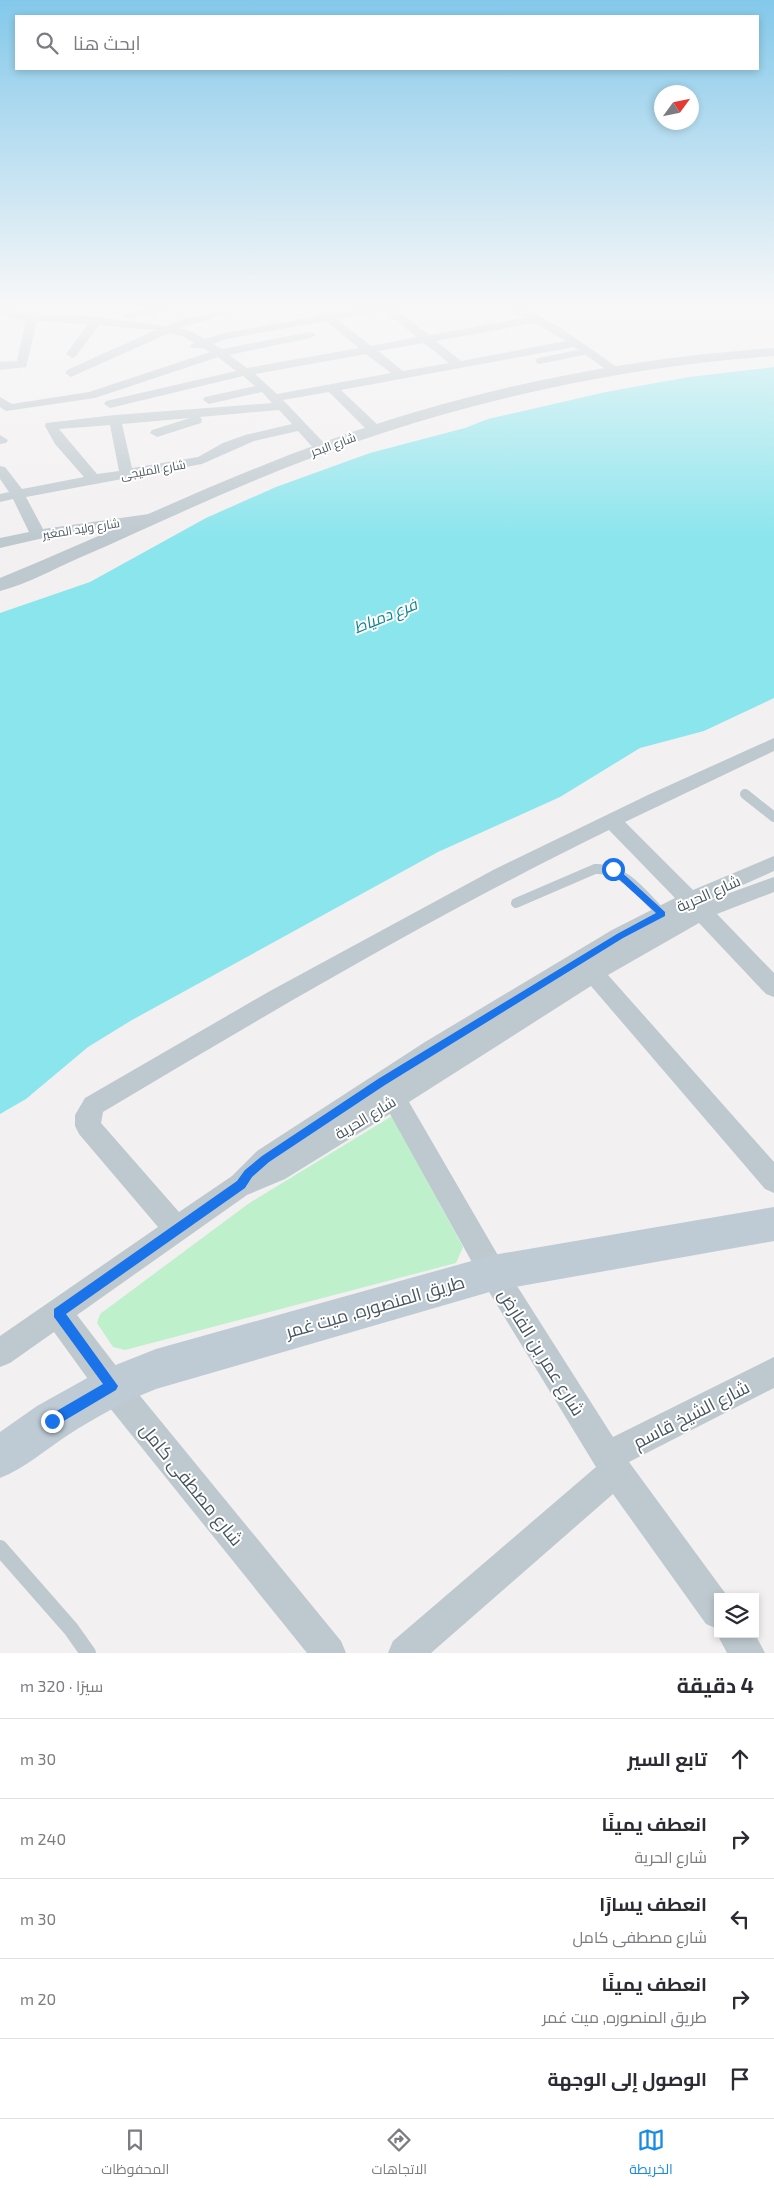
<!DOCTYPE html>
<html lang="ar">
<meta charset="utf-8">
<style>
body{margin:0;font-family:"Exo 2",Cairo,sans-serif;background:#f7f7f7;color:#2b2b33;direction:rtl}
.controls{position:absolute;right:15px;bottom:15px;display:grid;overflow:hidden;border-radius:0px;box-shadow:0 2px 8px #0003}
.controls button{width:45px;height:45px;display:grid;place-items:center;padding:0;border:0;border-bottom:1px solid #e1e1e2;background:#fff;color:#2b2b33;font:25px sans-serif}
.compass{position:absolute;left:654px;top:85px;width:45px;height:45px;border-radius:50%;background:#fff;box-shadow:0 2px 8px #0003;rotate:57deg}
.stop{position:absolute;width:15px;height:15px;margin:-11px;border:4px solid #1a73e8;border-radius:50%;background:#fff}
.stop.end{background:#1a73e8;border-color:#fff;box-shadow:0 1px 5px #0008}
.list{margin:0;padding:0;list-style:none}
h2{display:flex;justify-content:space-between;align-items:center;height:65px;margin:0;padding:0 20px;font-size:21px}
h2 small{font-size:16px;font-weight:400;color:#7c7c81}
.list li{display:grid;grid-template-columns:32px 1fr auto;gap:15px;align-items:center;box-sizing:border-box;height:80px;padding:0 20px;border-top:1px solid #e1e1e2}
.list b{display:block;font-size:19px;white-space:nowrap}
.list p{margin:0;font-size:16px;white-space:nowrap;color:#7c7c81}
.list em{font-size:16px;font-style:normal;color:#7c7c81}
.icon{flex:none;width:28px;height:28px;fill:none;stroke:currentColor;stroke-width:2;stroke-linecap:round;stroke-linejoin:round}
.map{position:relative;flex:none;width:774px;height:1653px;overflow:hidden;direction:ltr}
.search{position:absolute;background:#fff;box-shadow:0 2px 8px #0003;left:15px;right:15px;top:15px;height:55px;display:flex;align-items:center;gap:12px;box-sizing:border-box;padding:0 18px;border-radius:0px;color:#7c7c81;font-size:19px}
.sheet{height:465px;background:#fff}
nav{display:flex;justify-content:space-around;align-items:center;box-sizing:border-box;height:70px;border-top:1px solid #e1e1e2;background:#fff;font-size:14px;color:#7c7c81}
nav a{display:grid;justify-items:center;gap:2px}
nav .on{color:#178be5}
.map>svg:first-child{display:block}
.green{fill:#bef0cb}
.water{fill:#8be5ed}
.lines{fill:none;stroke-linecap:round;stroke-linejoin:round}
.service-far2{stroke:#bec9cf;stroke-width:6}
.service-far1{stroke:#bec9cf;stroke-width:10}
.service{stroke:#bec9cf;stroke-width:16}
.minor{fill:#bec9cf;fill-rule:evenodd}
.tertiary{fill:#bec9cf;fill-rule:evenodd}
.secondary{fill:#becbd4;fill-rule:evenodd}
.route{fill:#1a73e8}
.labels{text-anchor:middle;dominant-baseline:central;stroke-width:4;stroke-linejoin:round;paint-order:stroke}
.far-street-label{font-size:12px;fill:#48565e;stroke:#fff}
.street-label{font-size:15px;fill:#48565e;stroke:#fff}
.water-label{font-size:16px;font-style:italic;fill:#0c838e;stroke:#fff}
.near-street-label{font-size:18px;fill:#48565e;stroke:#fff}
</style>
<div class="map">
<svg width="774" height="1653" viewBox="0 0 774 1653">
<rect width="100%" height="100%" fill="#f2f0f0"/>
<path class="green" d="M 392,1116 L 463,1247 L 456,1263 L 125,1350 L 113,1347 L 97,1323 L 100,1314 L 248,1204 Z"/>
<path class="water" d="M 774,367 L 774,698 L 704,731 L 640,748 L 560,797 L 438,852 L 132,1020 L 88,1047 L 26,1099 L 0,1114 L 0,613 L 90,582 L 206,518 L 276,487 L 370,453 L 465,428 L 488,419 L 606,392 L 689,377 Z"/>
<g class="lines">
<path class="service-far2" d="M 539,361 L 588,351"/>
<path class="service-far1" d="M 745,794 L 774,817
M 516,903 L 595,869 C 624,867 644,896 662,914"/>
<path class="service" d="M 0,1548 L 71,1629 L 88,1653"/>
<path class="minor" d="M 0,307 L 10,307 L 18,313 L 97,317 L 166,326 L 182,319 L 228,310 L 228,314 L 179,328 L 190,331 L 205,339 L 224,333 L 319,316 L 316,312 L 321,309 L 330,314 L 364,307 L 393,307 L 429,335 L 524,318 L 506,307 L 520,307 L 541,317 L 561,328 L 621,370 L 615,374 L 611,373 L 574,347 L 341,390 L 380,427 L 382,430 L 380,433 L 370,433 L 329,392 L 283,400 L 326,445 L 328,448 L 326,451 L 316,451 L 298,431 L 254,441 L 202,464 L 26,497 L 43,529 L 163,512 L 170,516 L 163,520 L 65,533 L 0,548 L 0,538 L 29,532 L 13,499 L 0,502 L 0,494 L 9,492 L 0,479 L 0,466 L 5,467 L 22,489 L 84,477 L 55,444 L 45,426 L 46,423 L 115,415 L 272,403 L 262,392 L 209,404 L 203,400 L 205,397 L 255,386 L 243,376 L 110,408 L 104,404 L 106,401 L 236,371 L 218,357 L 95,398 L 6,411 L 0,407 L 0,397 L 12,404 L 89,392 L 210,352 L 203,348 L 192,348 L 190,346 L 194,343 L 182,336 L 169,333 L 71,377 L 65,373 L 67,370 L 156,330 L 99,325 L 76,356 L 72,358 L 66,354 L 88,324 L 37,321 L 26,367 L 0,370 L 0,362 L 17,361 L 26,320 L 11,318 L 0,311 ZM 384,311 L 417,337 L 371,346 L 337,319 ZM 326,321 L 359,348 L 247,368 L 229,355 L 310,338 L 316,335 L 310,332 L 222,349 L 213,344 L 227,339 ZM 534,323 L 566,341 L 461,361 L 436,341 ZM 424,343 L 449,363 L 403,371 L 378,351 ZM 366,354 L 391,373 L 277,394 L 255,374 ZM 279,410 L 292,424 L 245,435 L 223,443 L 198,457 L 132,468 L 122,424 L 190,418 L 152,430 L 150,433 L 157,437 L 201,423 L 202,420 L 200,417 ZM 110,425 L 119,471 L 97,474 L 59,429 Z
M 158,307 L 185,307 L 128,319 L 122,316 L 128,313 Z
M 0,435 L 8,440 L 6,443 L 0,444 Z
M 774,738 L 774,751 L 625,822 L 693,890 L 774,856 L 774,871 L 705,902 L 774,877 L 774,892 L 717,914 L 774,973 L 774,997 L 766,994 L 699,923 L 608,975 L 774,1162 L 774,1193 L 765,1189 L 591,986 L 409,1102 L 503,1264 L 613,1437 L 774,1357 L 774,1388 L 629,1462 L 728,1597 L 718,1597 L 718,1629 L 706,1624 L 613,1494 L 431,1653 L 388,1653 L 393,1641 L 596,1467 L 483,1282 L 390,1114 L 285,1179 L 247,1195 L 77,1315 L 123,1375 L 341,1641 L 346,1653 L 307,1653 L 101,1397 L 54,1332 L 10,1363 L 0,1367 L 0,1336 L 158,1227 L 79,1134 L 75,1126 L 75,1115 L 85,1098 L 270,991 L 495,869 L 650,794 ZM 609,830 L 675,898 L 612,930 L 425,1042 L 257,1151 L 232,1176 L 179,1212 L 101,1123 L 103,1112 C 269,1013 435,915 609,830 Z
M 718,1632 L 718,1634 L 755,1634 L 765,1653 L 727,1653 L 717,1634 Z"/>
<path class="tertiary" d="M 774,348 L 774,356 C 594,369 417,412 251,482 C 193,506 137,533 79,558 C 54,569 27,584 0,591 L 0,578 C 108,534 213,482 324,442 C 468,390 621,358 774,348 Z"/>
<path class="secondary" d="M 774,1207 L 774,1241 L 493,1291 L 156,1389 C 125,1401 96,1417 68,1435 C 45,1450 25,1468 0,1478 L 0,1432 L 37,1406 L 98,1372 L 156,1349 L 493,1255 Z"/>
</g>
<linearGradient id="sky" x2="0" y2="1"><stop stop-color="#83c8ea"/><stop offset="0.57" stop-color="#f9f8f8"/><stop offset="1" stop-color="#f9f8f8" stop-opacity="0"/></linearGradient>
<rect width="774" height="539" fill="url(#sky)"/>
<path class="route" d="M 610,867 L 616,867 L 665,912 L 665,916 L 623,938 L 385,1085 L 269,1162 L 252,1177 L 245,1188 L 66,1314 L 118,1386 L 116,1390 L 57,1425 L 52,1427 L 48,1425 L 46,1421 L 48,1416 L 103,1384 L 54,1317 L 54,1309 L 237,1181 L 245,1170 L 262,1156 L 378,1079 L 617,934 L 656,913 L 610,871 Z"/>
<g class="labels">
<g class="far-street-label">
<text transform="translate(333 444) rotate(-20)">شارع البحر</text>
<text transform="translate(153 469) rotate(-10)">شارع المليجى</text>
<text transform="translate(81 528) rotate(-9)">شارع وليد المغير</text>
</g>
<g class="street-label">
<text transform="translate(708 893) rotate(-24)">شارع الحرية</text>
<text transform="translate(365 1117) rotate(-31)">شارع الحرية</text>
</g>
<g class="water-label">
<text transform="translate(385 615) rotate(-22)">فرع دمياط</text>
</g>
<g class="near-street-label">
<text transform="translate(375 1306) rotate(-16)">طريق المنصوره, ميت غمر</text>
<text transform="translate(542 1352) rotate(58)">شارع عمر بن الفارض</text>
<text transform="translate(691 1414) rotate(-27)">شارع الشيخ قاسم</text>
<text transform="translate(192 1484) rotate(51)">شارع مصطفى كامل</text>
</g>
</g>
</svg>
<div class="controls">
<button><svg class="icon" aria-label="layers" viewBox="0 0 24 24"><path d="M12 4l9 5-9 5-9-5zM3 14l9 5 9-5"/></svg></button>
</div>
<svg class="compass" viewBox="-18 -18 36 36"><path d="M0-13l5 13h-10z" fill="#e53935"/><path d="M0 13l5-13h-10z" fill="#7c7c81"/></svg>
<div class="stop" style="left:613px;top:869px"></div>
<div class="stop end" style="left:52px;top:1421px"></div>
<div class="search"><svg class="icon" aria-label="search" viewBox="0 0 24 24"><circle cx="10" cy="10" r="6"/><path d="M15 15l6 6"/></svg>ابحث هنا</div>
</div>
<section class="sheet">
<h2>4 دقيقة<small>سيرًا · 320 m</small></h2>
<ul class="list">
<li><svg class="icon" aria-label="ahead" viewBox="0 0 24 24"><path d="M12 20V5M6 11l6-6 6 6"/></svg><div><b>تابع السير</b></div><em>30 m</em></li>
<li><svg class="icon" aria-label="right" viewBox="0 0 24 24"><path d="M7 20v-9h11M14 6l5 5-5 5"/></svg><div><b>انعطف يمينًا</b><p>شارع الحرية</p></div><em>240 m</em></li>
<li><svg class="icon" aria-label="left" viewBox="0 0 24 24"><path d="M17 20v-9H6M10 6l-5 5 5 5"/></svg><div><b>انعطف يسارًا</b><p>شارع مصطفى كامل</p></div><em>30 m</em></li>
<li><svg class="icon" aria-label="right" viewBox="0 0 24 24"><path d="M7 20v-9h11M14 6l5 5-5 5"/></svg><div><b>انعطف يمينًا</b><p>طريق المنصوره, ميت غمر</p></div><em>20 m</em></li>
<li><svg class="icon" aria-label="arrive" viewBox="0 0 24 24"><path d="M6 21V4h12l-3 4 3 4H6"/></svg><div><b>الوصول إلى الوجهة</b></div></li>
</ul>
</section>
<nav>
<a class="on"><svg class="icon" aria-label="map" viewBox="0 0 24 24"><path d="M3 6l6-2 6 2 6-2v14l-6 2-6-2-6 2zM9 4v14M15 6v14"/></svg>الخريطة</a>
<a><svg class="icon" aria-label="directions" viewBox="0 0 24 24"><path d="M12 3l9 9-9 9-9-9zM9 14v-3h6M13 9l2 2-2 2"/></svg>الاتجاهات</a>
<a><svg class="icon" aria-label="saved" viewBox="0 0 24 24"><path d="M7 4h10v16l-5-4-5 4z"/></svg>المحفوظات</a>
</nav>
